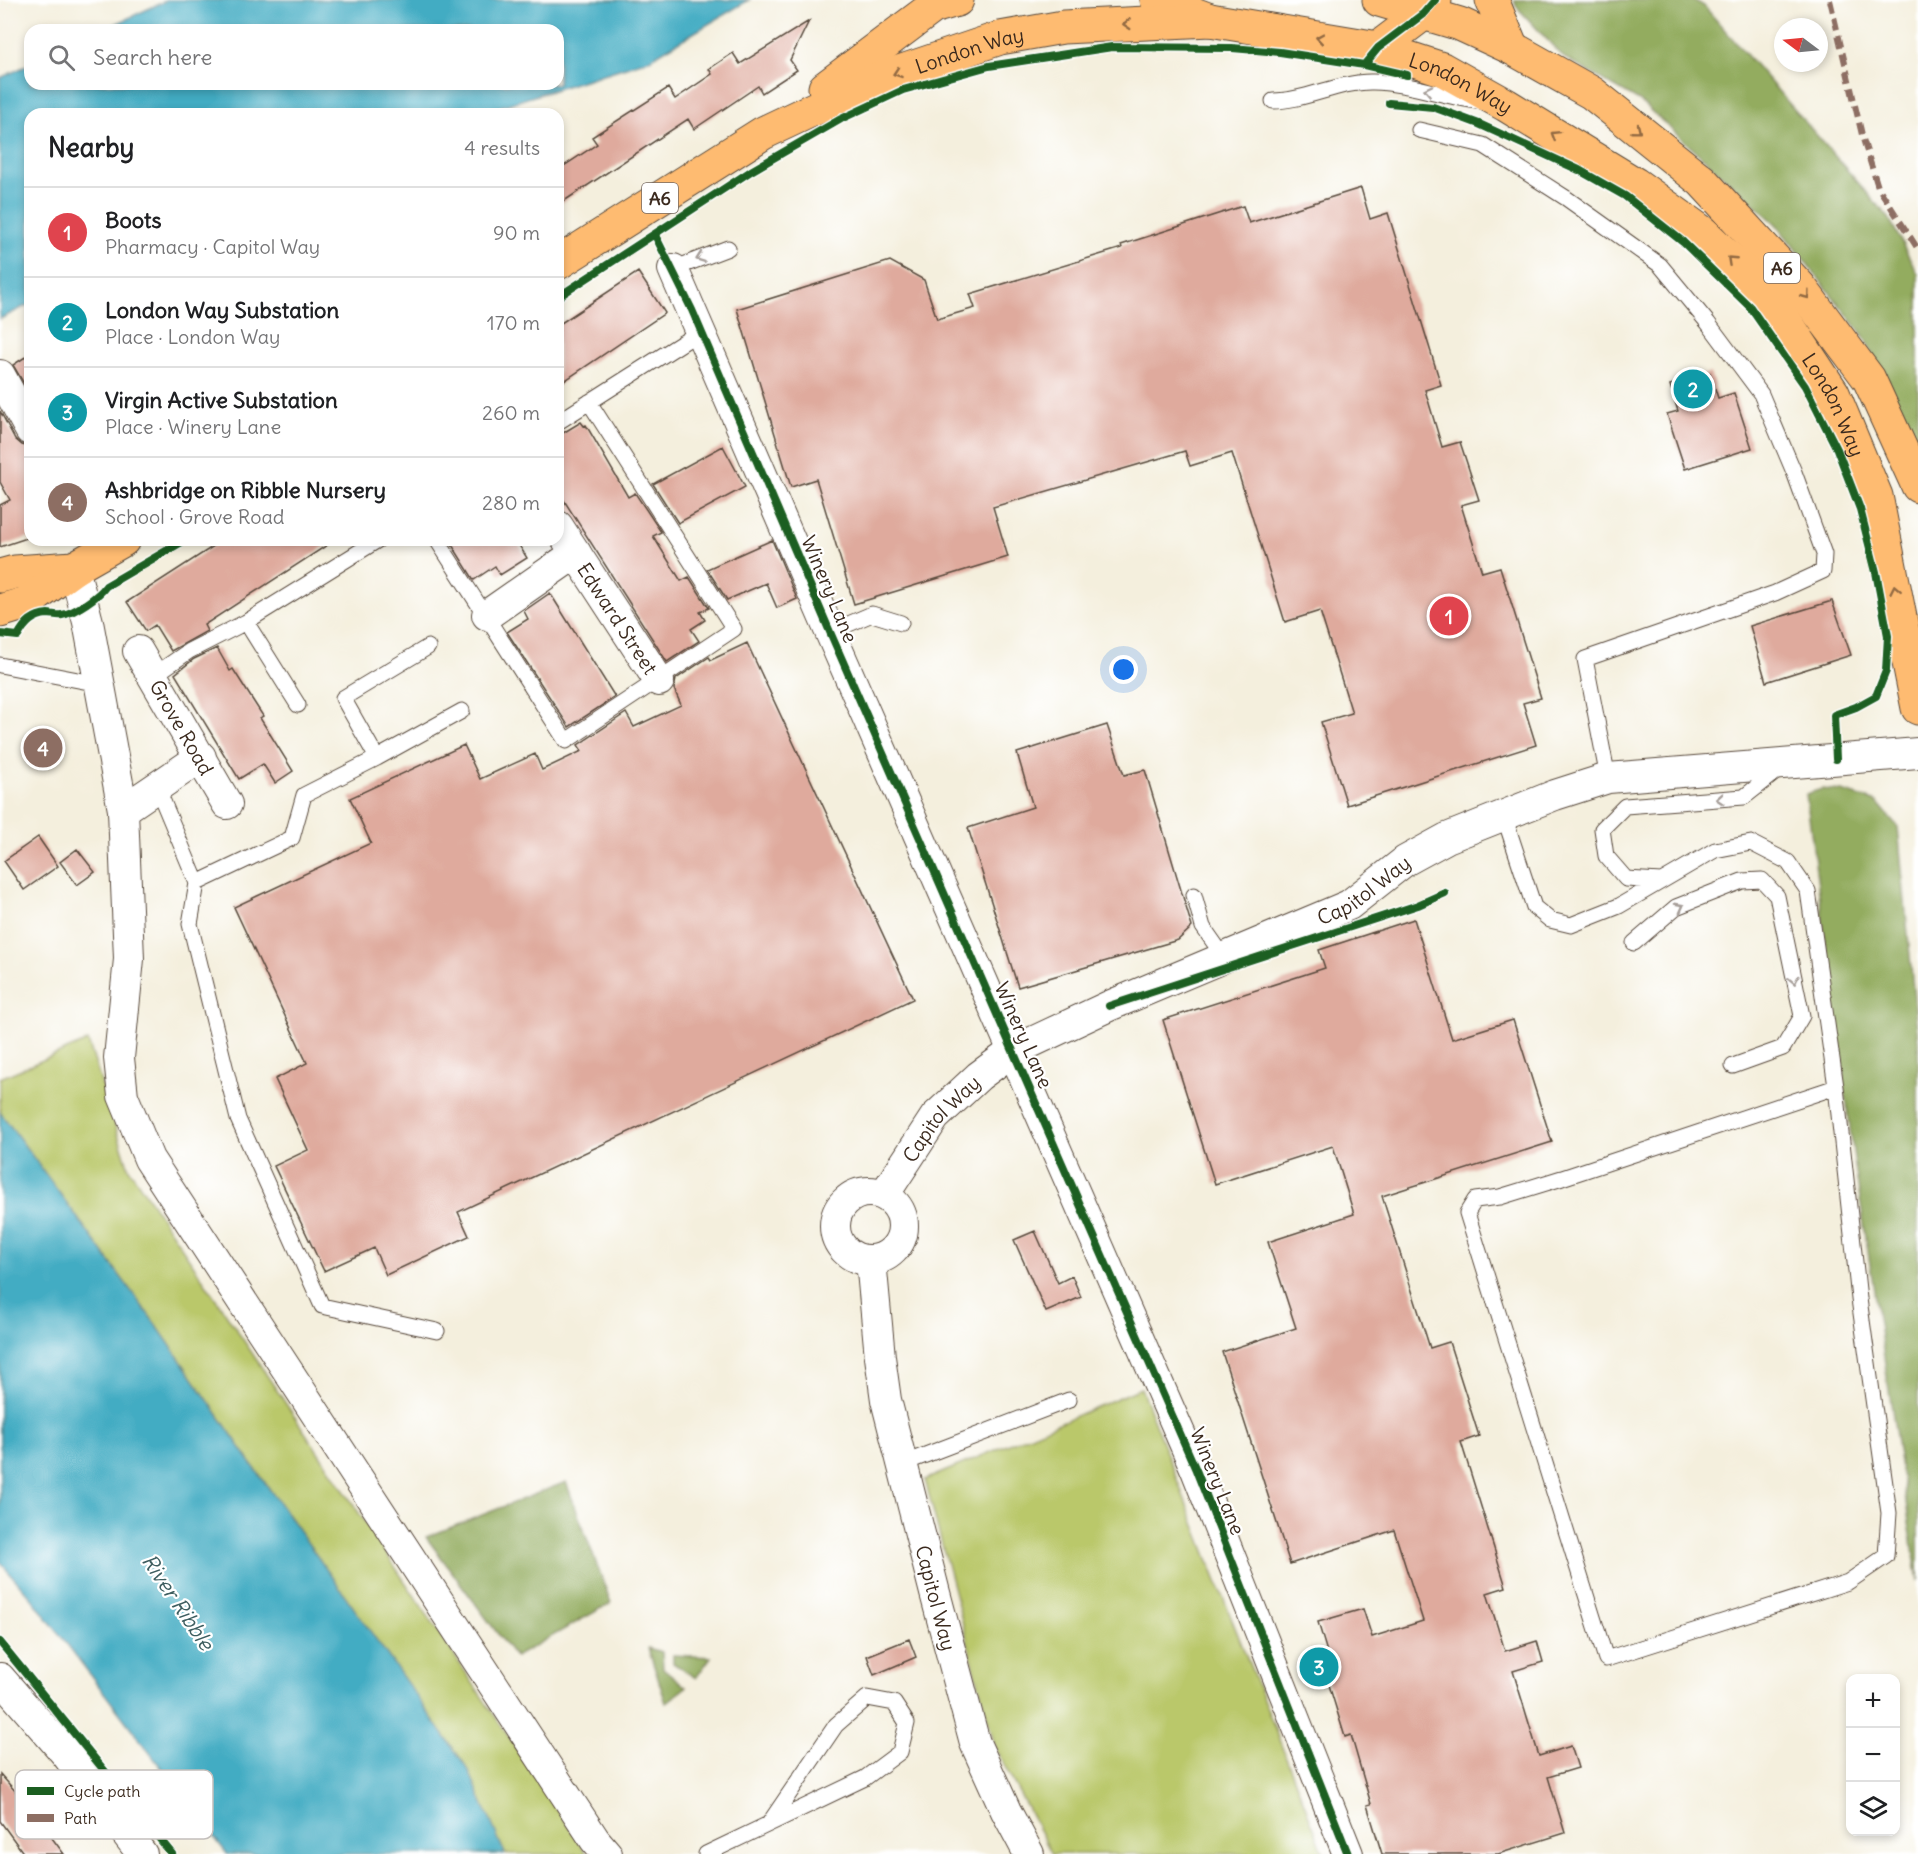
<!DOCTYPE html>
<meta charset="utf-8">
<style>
body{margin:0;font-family:Delius,sans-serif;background:#f6f6f6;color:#202124}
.controls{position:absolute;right:18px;bottom:18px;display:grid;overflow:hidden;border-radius:12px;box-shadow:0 3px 9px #0003}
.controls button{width:54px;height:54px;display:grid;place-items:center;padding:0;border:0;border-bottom:2px solid #e0e0e0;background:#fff;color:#202124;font:30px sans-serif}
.compass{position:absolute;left:1774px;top:18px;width:54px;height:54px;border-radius:50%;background:#fff;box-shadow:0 3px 9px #0003;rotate:286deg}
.you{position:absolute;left:1124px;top:670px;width:21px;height:21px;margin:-15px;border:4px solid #fff;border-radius:50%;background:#1a73e8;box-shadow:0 0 0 9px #1a73e833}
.badge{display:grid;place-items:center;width:39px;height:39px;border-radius:50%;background:#b45309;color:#fff;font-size:20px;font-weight:700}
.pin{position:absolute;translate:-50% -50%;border:3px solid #fff;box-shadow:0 2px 6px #0006}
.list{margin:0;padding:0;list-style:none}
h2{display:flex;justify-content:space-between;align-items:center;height:78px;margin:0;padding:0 24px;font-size:26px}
h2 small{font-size:20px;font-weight:400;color:#757577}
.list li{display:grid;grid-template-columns:39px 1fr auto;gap:18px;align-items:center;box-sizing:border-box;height:90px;padding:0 24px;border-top:2px solid #e0e0e0}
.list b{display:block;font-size:22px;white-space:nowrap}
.list p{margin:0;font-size:20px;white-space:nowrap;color:#757577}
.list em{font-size:20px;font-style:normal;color:#757577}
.icon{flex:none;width:33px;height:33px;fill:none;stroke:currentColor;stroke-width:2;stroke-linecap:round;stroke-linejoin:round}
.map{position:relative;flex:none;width:1918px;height:1854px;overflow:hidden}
.search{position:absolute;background:#fff;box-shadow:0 3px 9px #0003;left:24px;top:24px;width:540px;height:66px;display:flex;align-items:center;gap:15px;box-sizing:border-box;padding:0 21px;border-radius:18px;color:#757577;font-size:22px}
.panel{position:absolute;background:#fff;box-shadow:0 3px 9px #0003;left:24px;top:108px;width:540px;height:438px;border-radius:18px}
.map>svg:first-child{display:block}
.green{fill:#bac86a;stroke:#7a7944;stroke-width:1.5}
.forest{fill:#93ac5e;stroke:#676b3e;stroke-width:1.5}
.water{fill:#43acc3;stroke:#3f6b70;stroke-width:1.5}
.building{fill:#dfaa9d}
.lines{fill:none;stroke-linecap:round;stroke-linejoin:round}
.service-casing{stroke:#57483b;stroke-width:17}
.minor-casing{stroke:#57483b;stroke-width:32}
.primary-casing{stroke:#57483b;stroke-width:35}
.trunk-casing{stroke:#57483b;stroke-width:35}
.service{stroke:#fff;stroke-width:15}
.minor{stroke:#fff;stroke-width:30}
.primary{stroke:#febb71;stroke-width:33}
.trunk{stroke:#febb71;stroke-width:33}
.quiet{stroke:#8d6e63;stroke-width:6;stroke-dasharray:12 6;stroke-linecap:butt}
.cycleway-casing{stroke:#fff;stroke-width:11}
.cycleway{stroke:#1b5e20;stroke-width:8}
.oneway{stroke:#936b43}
.oneway2{stroke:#a79f9a}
.labels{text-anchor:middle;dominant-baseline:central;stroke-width:4.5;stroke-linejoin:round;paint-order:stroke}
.shield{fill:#fff;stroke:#766a62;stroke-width:1.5}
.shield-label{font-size:18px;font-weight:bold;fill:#3b2a1e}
.street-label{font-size:20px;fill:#3b2a1e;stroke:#fff}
.water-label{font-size:21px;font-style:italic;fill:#3e5e60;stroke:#fff}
.key{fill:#fff;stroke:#c4bfbc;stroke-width:1.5}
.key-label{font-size:16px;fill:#3b2a1e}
</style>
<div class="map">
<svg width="1918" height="1854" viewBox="0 0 1918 1854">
<rect width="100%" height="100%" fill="#fff"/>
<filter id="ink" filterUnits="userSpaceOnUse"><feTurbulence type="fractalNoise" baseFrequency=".0167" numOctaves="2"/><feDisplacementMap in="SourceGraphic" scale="12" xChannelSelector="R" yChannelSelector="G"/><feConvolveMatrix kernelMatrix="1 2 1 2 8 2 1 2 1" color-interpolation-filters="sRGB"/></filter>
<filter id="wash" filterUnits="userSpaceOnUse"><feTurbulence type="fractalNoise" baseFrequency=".008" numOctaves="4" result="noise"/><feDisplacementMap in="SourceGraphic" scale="24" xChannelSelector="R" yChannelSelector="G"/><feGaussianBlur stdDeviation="1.35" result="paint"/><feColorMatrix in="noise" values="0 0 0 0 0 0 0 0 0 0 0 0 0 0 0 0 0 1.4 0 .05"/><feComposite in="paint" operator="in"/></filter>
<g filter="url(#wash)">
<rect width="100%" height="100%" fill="#f4efdd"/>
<path class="green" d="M 88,1041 L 129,1169 L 587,1854 L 505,1854 L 468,1769 L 251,1463 L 159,1329 L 0,1112 L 0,1078 Z
M 1141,1388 L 1324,1854 L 1052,1854 L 996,1750 L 925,1480 Z"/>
<path class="forest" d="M 1514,0 L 1694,0 L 1704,6 L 1889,218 L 1918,274 L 1918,445 L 1863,335 L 1776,224 L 1641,102 L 1563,57 L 1516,6 Z
M 1822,789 L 1842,791 L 1877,802 L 1898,827 L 1918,1042 L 1918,1581 L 1855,1166 L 1806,794 Z
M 566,1482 L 611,1603 L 515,1657 L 426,1537 Z
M 648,1648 L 662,1652 L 663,1668 L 686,1687 L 666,1703 Z
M 673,1655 L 711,1657 L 696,1678 L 673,1663 Z"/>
<path class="water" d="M 167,0 L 749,0 L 648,60 L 499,107 L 470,114 L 30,114 L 30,304 L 0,319 L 0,78 L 30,64 L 30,84 L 558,84 L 558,30 L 103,30 Z
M 0,1112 L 159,1329 L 251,1463 L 468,1769 L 505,1854 L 227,1854 L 34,1601 L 0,1562 Z"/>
<g id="blocks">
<path class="building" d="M 809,21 L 790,60 L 797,70 L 762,93 L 758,86 L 694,129 L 688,119 L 558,205 L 558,170 L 597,144 L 592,137 L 668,88 L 675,99 L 712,74 L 709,69 L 733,53 L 740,64 Z
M 1361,188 L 1370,219 L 1388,213 L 1441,385 L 1425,390 L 1442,447 L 1460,442 L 1479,500 L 1461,505 L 1482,572 L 1500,567 L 1541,698 L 1523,703 L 1536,745 L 1347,805 L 1321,722 L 1352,713 L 1320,611 L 1285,622 L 1232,453 L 1190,466 L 1185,451 L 993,507 L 1008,557 L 854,604 L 816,479 L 791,487 L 737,309 L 890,261 L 924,280 L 937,319 L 975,308 L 970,294 L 1122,248 L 1121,245 L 1243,206 L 1249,223 Z
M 638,272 L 665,313 L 558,385 L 558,325 Z
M 30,354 L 30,394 L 13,365 Z
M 1710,373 L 1718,398 L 1734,393 L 1752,448 L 1685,469 L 1667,414 L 1678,411 L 1670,385 Z
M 0,411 L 15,439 L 22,445 L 30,447 L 30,537 L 0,547 L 0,505 L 10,500 L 0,482 Z
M 581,422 L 584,426 L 586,425 L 628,497 L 635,493 L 661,532 L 653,536 L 681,581 L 689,577 L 709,608 L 700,612 L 705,620 L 691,629 L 699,641 L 667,662 L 558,491 L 558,436 Z
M 723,446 L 745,487 L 678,523 L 653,484 Z
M 223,540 L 335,540 L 204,625 L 207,631 L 171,651 L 155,625 L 146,631 L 127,602 Z
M 449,540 L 516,540 L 527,558 L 500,575 L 495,566 L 474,580 Z
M 772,540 L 797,599 L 777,608 L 766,583 L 727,600 L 707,569 Z
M 550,593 L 615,697 L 569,727 L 507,632 L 528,619 L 524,611 Z
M 1832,601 L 1851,655 L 1766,682 L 1750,626 Z
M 747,643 L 913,999 L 458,1212 L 469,1236 L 386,1275 L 374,1248 L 324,1271 L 274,1166 L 308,1150 L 275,1079 L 307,1063 L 234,907 L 371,843 L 350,798 L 464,745 L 480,779 L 535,754 L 542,770 L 582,751 L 578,745 L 626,713 L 634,727 L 681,705 L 674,689 L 676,679 L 709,657 L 711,660 Z
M 217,648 L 230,671 L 233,669 L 252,699 L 263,716 L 260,718 L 293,771 L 275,783 L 263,764 L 239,779 L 175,674 L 194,659 Z
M 1107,725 L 1124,775 L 1145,770 L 1192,927 L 1178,940 L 1018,987 L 968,828 L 1033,807 L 1017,753 Z
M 38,837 L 58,866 L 24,890 L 4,861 Z
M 77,849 L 95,872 L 77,885 L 60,862 Z
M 1414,919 L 1452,1039 L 1513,1020 L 1552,1142 L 1382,1196 L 1430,1348 L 1449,1342 L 1479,1436 L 1461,1442 L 1506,1587 L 1487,1593 L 1505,1651 L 1537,1641 L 1543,1662 L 1513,1671 L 1539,1756 L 1571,1746 L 1578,1768 L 1548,1777 L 1565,1833 L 1498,1854 L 1382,1854 L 1367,1805 L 1371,1804 L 1351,1735 L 1345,1737 L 1321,1659 L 1326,1657 L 1325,1653 L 1327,1652 L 1318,1622 L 1363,1609 L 1372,1637 L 1423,1621 L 1394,1530 L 1290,1564 L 1222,1352 L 1296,1328 L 1268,1242 L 1354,1214 L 1333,1146 L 1215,1184 L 1163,1020 L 1325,968 L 1319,950 Z
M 1035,1231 L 1058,1283 L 1072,1276 L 1081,1297 L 1046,1312 L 1014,1240 Z
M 909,1639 L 916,1657 L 874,1675 L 867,1656 Z
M 0,1774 L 25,1802 L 64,1854 L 24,1854 L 0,1821 Z"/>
</g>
</g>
<g filter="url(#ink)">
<use href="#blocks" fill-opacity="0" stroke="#57483b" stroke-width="1.5"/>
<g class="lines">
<g class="service-casing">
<path id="service" d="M 1273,101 C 1305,101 1340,81 1373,82 C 1410,83 1445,97 1482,102
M 1419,130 L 1483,145 L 1566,198 L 1660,265 L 1708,323 L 1761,394 L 1794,472 L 1824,554 L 1823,571 L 1775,593 L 1585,659 L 1608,778
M 673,269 L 728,248
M 558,422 L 701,331
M 437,540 L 566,741 L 734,629 L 589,402
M 246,622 L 298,705
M 830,632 L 872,614 L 901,623
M 0,665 L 99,684
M 153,676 L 189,651 L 246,622 L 378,540
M 377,758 L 462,711
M 157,787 L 197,883 L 190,924 L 238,1119 L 322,1306 L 437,1331
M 1504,816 L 1534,907 L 1550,920 L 1571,925 L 1619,906 L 1715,850 L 1751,843 L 1788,862 L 1808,891 L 1836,1087 L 1859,1299 L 1889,1513 L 1886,1556 L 1848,1582 L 1606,1659 L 1467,1213 L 1475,1200 L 1500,1197 L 1562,1178 L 1836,1087
M 1661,881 L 1626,879 L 1606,856 L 1602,829 L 1625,806 L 1744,797 L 1781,768
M 197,883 L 292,838 L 304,795 L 377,758 L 343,698 L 428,647
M 1194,895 L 1203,927 L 1224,957
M 1634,943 L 1676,907 L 1742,881 L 1762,880 L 1777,896 L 1802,1016 L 1783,1048 L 1733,1066
M 902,1464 L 1069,1400
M 706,1854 L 865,1778 L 900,1752 L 907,1723 L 894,1703 L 867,1698 L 836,1725 L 770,1822"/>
</g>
<g class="minor-casing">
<g id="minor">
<path d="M 673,269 L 830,632 L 1196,1470 L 1348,1854"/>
<path d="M 0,375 L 30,430"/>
<path id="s1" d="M 558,526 L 659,681"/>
<path d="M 74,568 L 88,622 L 123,810 L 129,959 L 119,1058 L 123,1096 L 149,1159 L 595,1840 L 607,1854"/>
<path d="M 487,615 L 576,553"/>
<path id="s2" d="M 138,651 L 227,804"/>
<path d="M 123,810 L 201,757"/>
<circle cx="869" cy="1226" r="34"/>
<path id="s3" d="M 884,1195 L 935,1117 L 979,1076 L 1013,1051 L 1109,1006 L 1349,905 L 1405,861 L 1447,838 L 1555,795 L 1608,778 L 1918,753"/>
<path id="s4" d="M 871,1260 L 880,1357 L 886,1400 L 935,1593 L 975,1743 L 1006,1811 L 1029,1854"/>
<path d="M 0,1678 L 66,1754 L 142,1854"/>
</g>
</g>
<g class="primary-casing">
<path id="primary" d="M 1157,0 L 1210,20
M 1492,0 L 1512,48
M 1378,48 L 1423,14 L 1435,0"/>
</g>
<g class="trunk-casing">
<g id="trunk">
<path d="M 1379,0 L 1460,24 L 1512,48 L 1592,93 L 1702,181 L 1800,287 L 1869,379 L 1918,486"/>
<path d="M 825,88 L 933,7 L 957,0"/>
<path id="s5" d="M 558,263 L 763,133 L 873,81 L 1000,38 L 1063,27 L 1210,20 L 1378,48 L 1442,69 L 1506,105 L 1635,184 L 1703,233 L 1768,295 L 1833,393 L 1876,496 L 1918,708"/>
<path d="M 0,576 L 15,572 L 74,568"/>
<path d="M 0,611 L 26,603 L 74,568 L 123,540"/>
</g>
</g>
<use href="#service" class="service"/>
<use href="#minor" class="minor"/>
<use href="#primary" class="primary"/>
<use href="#trunk" class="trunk"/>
<path class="quiet" d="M 1830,0 L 1863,139 L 1878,187 L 1918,249"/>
<g class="cycleway-casing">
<path id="cycleway" d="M 1364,65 L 1378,48 L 1423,14 L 1435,0
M 1389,103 L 1433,107 L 1479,124 L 1579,170 L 1625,196 L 1683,242 L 1750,307 L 1805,386 L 1837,449 L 1860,509 L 1876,572 L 1888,636 L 1886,671 L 1876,696 L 1856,707 L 1834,715 L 1836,759
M 655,235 L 692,310 L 830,632 L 1196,1470 L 1348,1854
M 558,297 L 751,171 L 841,119 L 903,90 L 989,66 L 1112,47 L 1232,48 L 1280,52 L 1364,65 L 1407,75
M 0,634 L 18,636 C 25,623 33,615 48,614 C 52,614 58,616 62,615 C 75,613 99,596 106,586 L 185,540
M 1109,1006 L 1418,905 L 1445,893
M 0,1642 L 172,1854"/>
</g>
<use href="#cycleway" class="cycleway"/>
</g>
<defs><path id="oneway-chevron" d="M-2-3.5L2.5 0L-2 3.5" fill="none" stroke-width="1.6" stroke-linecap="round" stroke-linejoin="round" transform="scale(1.5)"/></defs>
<g class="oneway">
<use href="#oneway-chevron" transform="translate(1127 24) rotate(177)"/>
<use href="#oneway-chevron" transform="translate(1320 38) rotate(-171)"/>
<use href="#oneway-chevron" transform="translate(897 73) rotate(161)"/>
<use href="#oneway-chevron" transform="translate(1637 130) rotate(39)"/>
<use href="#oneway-chevron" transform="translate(1555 135) rotate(-148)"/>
<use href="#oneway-chevron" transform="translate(1731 260) rotate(-137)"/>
<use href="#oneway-chevron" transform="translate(1806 295) rotate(53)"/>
<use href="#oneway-chevron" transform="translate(1895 589) rotate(-101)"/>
</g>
<g class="oneway2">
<use href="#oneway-chevron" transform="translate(1428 90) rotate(-168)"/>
<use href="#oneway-chevron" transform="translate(700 258) rotate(160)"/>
<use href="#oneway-chevron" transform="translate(1720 799) rotate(176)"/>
<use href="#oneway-chevron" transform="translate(1680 907) rotate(-28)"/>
<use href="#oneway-chevron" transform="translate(1794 980) rotate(78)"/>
</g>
</g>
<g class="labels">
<g class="shield">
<rect x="642" y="183" width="36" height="30" rx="4.5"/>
<rect x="1764" y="253" width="36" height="30" rx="4.5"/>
</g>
<g class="shield-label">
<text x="660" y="198">A6</text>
<text x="1782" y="268">A6</text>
</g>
<g class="street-label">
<text stroke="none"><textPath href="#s5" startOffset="466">London Way</textPath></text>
<text stroke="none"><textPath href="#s5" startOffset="970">London Way</textPath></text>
<text stroke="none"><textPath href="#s5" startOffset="1474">London Way</textPath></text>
<text transform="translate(830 589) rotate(67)">Winery Lane</text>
<text stroke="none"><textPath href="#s1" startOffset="110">Edward Street</textPath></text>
<text stroke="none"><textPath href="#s2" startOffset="88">Grove Road</textPath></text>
<text stroke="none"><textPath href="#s3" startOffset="582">Capitol Way</textPath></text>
<text transform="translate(1024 1035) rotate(66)">Winery Lane</text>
<text stroke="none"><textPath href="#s3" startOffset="96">Capitol Way</textPath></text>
<text transform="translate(1218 1481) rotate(68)">Winery Lane</text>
<text stroke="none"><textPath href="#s4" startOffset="345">Capitol Way</textPath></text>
</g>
<g class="water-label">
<text transform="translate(178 1602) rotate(56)">River Ribble</text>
</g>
</g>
<rect x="15" y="1770" width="198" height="69" rx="9" class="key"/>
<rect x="27" y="1787" width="27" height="8" fill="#1b5e20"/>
<rect x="27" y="1814" width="27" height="8" fill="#8d6e63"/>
<g class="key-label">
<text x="64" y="1797">Cycle path</text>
<text x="64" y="1824">Path</text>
</g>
</svg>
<div class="controls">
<button>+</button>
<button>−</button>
<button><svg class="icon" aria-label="layers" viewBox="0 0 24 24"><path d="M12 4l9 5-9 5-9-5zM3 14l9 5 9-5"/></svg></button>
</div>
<svg class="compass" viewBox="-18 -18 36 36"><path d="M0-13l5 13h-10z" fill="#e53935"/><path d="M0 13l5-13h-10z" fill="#757577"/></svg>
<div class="you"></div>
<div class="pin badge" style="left:1449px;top:616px;background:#e0444e">1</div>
<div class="pin badge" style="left:1693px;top:389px;background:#0f9aa8">2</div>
<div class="pin badge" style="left:1319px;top:1667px;background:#0f9aa8">3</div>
<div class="pin badge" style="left:43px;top:748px;background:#8d6e63">4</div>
<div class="search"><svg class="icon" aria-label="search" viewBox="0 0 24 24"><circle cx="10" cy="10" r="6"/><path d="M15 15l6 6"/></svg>Search here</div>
<section class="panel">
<h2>Nearby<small>4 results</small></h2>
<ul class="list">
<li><span class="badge" style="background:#e0444e">1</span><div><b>Boots</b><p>Pharmacy · Capitol Way</p></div><em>90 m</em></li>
<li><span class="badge" style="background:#0f9aa8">2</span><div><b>London Way Substation</b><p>Place · London Way</p></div><em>170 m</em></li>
<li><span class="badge" style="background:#0f9aa8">3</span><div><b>Virgin Active Substation</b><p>Place · Winery Lane</p></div><em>260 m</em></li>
<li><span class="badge" style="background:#8d6e63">4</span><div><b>Ashbridge on Ribble Nursery</b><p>School · Grove Road</p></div><em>280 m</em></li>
</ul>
</section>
</div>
